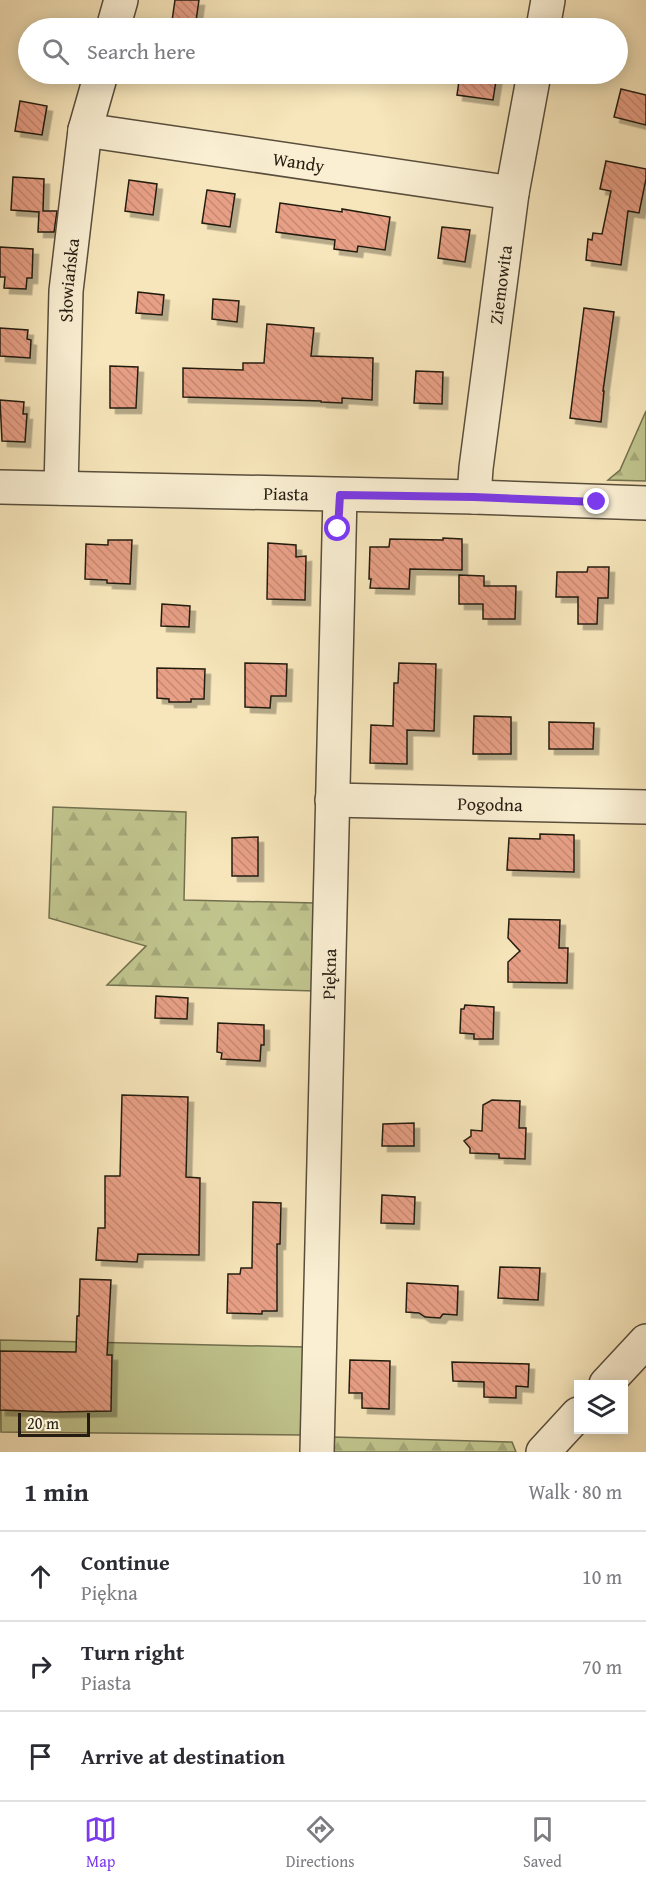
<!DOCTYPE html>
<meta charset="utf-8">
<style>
body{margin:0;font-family:"Gentium Book Plus",serif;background:#f2f2f3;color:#2b2b33}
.controls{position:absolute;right:18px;bottom:18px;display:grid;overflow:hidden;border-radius:0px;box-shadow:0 3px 15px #0003}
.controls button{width:54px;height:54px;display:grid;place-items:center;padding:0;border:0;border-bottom:2px solid #e1e1e2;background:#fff;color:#2b2b33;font:30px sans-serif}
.scale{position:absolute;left:18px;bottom:15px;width:72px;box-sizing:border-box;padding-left:6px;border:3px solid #241c11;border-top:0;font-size:16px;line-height:21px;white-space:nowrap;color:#241c11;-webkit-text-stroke:4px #faefd3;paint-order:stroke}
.stop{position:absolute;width:18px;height:18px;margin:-14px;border:4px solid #7c3aed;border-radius:50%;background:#fff}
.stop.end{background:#7c3aed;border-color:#fff;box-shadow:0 2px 6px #0008}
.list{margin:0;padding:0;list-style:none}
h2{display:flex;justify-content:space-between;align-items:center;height:78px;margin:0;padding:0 24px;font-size:26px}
h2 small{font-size:20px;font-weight:400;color:#7c7c81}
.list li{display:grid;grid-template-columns:39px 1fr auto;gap:18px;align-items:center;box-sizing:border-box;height:90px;padding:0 24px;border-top:2px solid #e1e1e2}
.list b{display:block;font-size:22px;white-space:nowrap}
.list p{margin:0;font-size:20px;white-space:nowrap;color:#7c7c81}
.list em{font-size:20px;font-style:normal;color:#7c7c81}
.icon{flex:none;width:33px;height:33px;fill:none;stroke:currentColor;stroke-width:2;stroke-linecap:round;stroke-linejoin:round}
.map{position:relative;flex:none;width:646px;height:1452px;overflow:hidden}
.search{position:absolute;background:#fff;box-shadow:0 3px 15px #0003;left:18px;right:18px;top:18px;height:66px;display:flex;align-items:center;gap:15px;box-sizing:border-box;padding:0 21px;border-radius:33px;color:#7c7c81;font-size:22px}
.sheet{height:348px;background:#fff}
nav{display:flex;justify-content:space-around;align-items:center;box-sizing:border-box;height:84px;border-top:2px solid #e1e1e2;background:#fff;font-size:16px;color:#7c7c81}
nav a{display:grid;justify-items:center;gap:3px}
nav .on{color:#7c3aed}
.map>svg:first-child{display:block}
.green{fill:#c0c48d;stroke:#72704f;stroke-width:1.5}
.forest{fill:url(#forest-firs);stroke:#72704f;stroke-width:1.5}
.building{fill:url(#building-back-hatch);stroke:#241c11;stroke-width:1.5;filter:url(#shadow)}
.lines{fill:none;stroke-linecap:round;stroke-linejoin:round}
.minor-casing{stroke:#594e3c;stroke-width:36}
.minor{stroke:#faefd3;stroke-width:33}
.route{stroke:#7c3aed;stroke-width:8}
.labels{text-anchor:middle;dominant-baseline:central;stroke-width:4.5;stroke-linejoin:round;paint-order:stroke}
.street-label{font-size:18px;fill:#241c11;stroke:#faefd3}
</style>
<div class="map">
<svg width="646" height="1452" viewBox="0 0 646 1452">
<defs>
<pattern id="forest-firs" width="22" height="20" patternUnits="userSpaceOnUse" patternTransform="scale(1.5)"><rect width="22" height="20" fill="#c0c48d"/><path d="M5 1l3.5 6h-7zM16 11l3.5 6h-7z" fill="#a5a879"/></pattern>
<pattern id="building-back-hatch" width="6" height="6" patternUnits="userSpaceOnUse" patternTransform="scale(1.5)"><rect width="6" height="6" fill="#e79f85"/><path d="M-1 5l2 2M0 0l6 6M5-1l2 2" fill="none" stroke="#c68872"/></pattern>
<filter id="shadow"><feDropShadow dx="5.5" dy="5.5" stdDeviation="0" flood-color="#0004"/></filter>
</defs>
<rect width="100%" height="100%" fill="#f7e6bb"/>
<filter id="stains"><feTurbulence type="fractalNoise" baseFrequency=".00333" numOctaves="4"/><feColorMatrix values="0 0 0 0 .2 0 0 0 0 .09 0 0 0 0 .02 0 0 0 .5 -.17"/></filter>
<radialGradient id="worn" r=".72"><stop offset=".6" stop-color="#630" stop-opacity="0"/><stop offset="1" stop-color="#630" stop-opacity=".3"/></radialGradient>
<path class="green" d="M 0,1340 L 305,1347 L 301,1435 L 1,1432 Z"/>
<path class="forest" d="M 646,411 L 646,481 L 608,480 L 620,470 Z
M 53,807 L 186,812 L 184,900 L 315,903 L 315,991 L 107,985 L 146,946 L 49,918 Z
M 332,1437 L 512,1442 L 516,1452 L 331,1452 Z"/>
<path class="building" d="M 175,0 L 199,0 L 195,28 L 171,28 Z
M 460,74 L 497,74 L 493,100 L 457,95 Z
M 621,89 L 646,95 L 646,125 L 614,117 Z
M 20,101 L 47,106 L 42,135 L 15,131 Z
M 606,161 L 646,169 L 646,179 L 639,213 L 628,211 L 621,265 L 586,260 L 588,239 L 592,240 L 593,233 L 602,234 L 611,191 L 600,189 Z
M 13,177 L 44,179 L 43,211 L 57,211 L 54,232 L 38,232 L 39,212 L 11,210 Z
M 129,180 L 157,184 L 153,215 L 125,211 Z
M 207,190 L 235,194 L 230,227 L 202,223 Z
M 280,203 L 342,212 L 342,209 L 390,217 L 385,250 L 358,246 L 357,252 L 334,249 L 335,240 L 276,232 Z
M 442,227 L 470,230 L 465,262 L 438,258 Z
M 0,247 L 33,249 L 32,278 L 27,278 L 26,289 L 4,288 L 5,277 L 0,277 Z
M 138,292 L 164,295 L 162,315 L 136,313 Z
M 213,299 L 239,301 L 237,322 L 212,319 Z
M 584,308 L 614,312 L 603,391 L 604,391 L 601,422 L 570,418 Z
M 267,324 L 314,328 L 311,356 L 373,358 L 372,400 L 342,398 L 342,403 L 321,402 L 321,401 L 183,397 L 183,368 L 243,370 L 243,363 L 264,363 Z
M 0,328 L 28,330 L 27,339 L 31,340 L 30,358 L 0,356 Z
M 110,366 L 138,367 L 136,408 L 110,408 Z
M 416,371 L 443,372 L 442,404 L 414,403 Z
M 0,400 L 24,402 L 23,414 L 27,414 L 25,442 L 2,441 Z
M 443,538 L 462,539 L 462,570 L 410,569 L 409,589 L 370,588 L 371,579 L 369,579 L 370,547 L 389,547 L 390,539 L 443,540 Z
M 108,540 L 132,540 L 130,584 L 107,583 L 107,580 L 85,579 L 86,544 L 108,545 Z
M 268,543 L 296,545 L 296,557 L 306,556 L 305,600 L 267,599 Z
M 588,567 L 609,567 L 608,598 L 598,598 L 597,624 L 578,624 L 578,597 L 556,597 L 557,572 L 587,572 Z
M 459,575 L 484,576 L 484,586 L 516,586 L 515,619 L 483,619 L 483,604 L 459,604 Z
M 162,604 L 190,606 L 189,627 L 161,626 Z
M 245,663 L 287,664 L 286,696 L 271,696 L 270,708 L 245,707 Z
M 399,663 L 436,664 L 434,731 L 407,730 L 407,764 L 370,763 L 371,725 L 393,726 L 394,683 L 398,683 Z
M 157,668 L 205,669 L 204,699 L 191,699 L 191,702 L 169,702 L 169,699 L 157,698 Z
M 474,716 L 511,717 L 511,754 L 473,754 Z
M 549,722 L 594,723 L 593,749 L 549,749 Z
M 540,834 L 574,835 L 574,872 L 507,870 L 509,838 L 540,839 Z
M 258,837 L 258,876 L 232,876 L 232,838 Z
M 509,919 L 560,920 L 559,948 L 568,948 L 567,983 L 508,982 L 508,962 L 520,951 L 508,938 Z
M 156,996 L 188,998 L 187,1019 L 155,1018 Z
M 465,1005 L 494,1007 L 493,1039 L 474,1039 L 474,1034 L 460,1033 L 461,1009 L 464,1009 Z
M 218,1023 L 264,1025 L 264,1045 L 261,1045 L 260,1061 L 221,1059 L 222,1053 L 217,1052 Z
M 122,1095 L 188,1097 L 186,1177 L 200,1178 L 199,1255 L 138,1254 L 137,1262 L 96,1260 L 98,1228 L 105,1228 L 105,1176 L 120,1176 Z
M 492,1100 L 520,1101 L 519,1128 L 526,1128 L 525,1159 L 499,1158 L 499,1154 L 470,1153 L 470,1148 L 464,1141 L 471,1136 L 471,1130 L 482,1131 L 483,1105 Z
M 414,1123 L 414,1146 L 382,1146 L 383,1124 Z
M 382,1195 L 415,1197 L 414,1224 L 381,1223 Z
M 253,1202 L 281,1203 L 280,1244 L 277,1244 L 277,1311 L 262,1311 L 262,1314 L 227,1313 L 228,1274 L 240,1274 L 241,1268 L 252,1268 Z
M 500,1267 L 540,1268 L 538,1300 L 498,1298 Z
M 80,1279 L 111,1280 L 107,1355 L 112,1355 L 111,1411 L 55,1412 L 0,1410 L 0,1351 L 76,1352 L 77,1316 L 79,1316 Z
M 407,1283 L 458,1286 L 457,1315 L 443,1314 L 440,1318 L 425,1317 L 419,1313 L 406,1312 Z
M 350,1360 L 390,1361 L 389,1409 L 362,1408 L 362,1393 L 349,1393 Z
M 452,1362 L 529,1364 L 528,1387 L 516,1386 L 516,1398 L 484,1397 L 484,1382 L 453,1381 Z"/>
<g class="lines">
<g class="minor-casing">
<g id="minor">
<path d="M 113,28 L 121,0"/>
<path d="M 543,28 L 548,0"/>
<path id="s1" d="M 85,130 L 512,193"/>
<path id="s2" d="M 0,487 L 474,497 L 646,503"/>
<path id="s3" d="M 61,488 L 66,291 L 85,130 L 101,74"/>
<path id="s4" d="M 474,497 L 476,468 L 512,193 L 534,74"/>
<path id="s5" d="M 332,800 L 646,807"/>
<path d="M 606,1384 L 646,1341"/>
<path id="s6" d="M 317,1452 L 340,495"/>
<path d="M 543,1452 L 578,1414"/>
</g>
</g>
<use href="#minor" class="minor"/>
</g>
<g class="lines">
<path class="route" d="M 338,529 L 340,495 L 474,497 L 597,502"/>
</g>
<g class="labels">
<g class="street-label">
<text stroke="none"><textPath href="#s1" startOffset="216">Wandy</textPath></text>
<text stroke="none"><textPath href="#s3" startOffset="208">Słowiańska</textPath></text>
<text stroke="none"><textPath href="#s4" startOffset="214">Ziemowita</textPath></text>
<text stroke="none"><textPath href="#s2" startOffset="286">Piasta</textPath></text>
<text stroke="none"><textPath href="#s5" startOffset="158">Pogodna</textPath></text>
<text stroke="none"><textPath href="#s6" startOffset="478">Piękna</textPath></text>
</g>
</g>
<rect width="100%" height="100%" filter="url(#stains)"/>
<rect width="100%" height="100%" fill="url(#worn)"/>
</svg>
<div class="controls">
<button><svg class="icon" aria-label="layers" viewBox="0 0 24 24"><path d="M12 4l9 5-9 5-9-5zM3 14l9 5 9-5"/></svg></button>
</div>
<div class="scale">20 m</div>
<div class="stop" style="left:338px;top:529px"></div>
<div class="stop end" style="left:597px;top:502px"></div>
<div class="search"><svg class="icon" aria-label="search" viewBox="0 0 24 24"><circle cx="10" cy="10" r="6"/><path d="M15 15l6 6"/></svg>Search here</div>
</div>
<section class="sheet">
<h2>1 min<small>Walk · 80 m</small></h2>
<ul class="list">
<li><svg class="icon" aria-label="ahead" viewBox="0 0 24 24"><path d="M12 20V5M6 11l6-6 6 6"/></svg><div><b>Continue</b><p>Piękna</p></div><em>10 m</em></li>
<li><svg class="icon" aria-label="right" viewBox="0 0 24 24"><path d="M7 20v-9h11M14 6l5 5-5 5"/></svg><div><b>Turn right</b><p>Piasta</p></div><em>70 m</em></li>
<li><svg class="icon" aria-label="arrive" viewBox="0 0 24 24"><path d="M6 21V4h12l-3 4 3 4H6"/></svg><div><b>Arrive at destination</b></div></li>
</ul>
</section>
<nav>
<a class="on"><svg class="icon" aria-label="map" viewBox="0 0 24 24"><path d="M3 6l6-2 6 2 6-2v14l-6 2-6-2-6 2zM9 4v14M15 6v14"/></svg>Map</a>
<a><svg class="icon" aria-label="directions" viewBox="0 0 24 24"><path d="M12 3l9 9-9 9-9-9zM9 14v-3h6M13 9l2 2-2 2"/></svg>Directions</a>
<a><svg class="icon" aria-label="saved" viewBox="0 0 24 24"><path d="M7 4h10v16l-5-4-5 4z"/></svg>Saved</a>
</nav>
